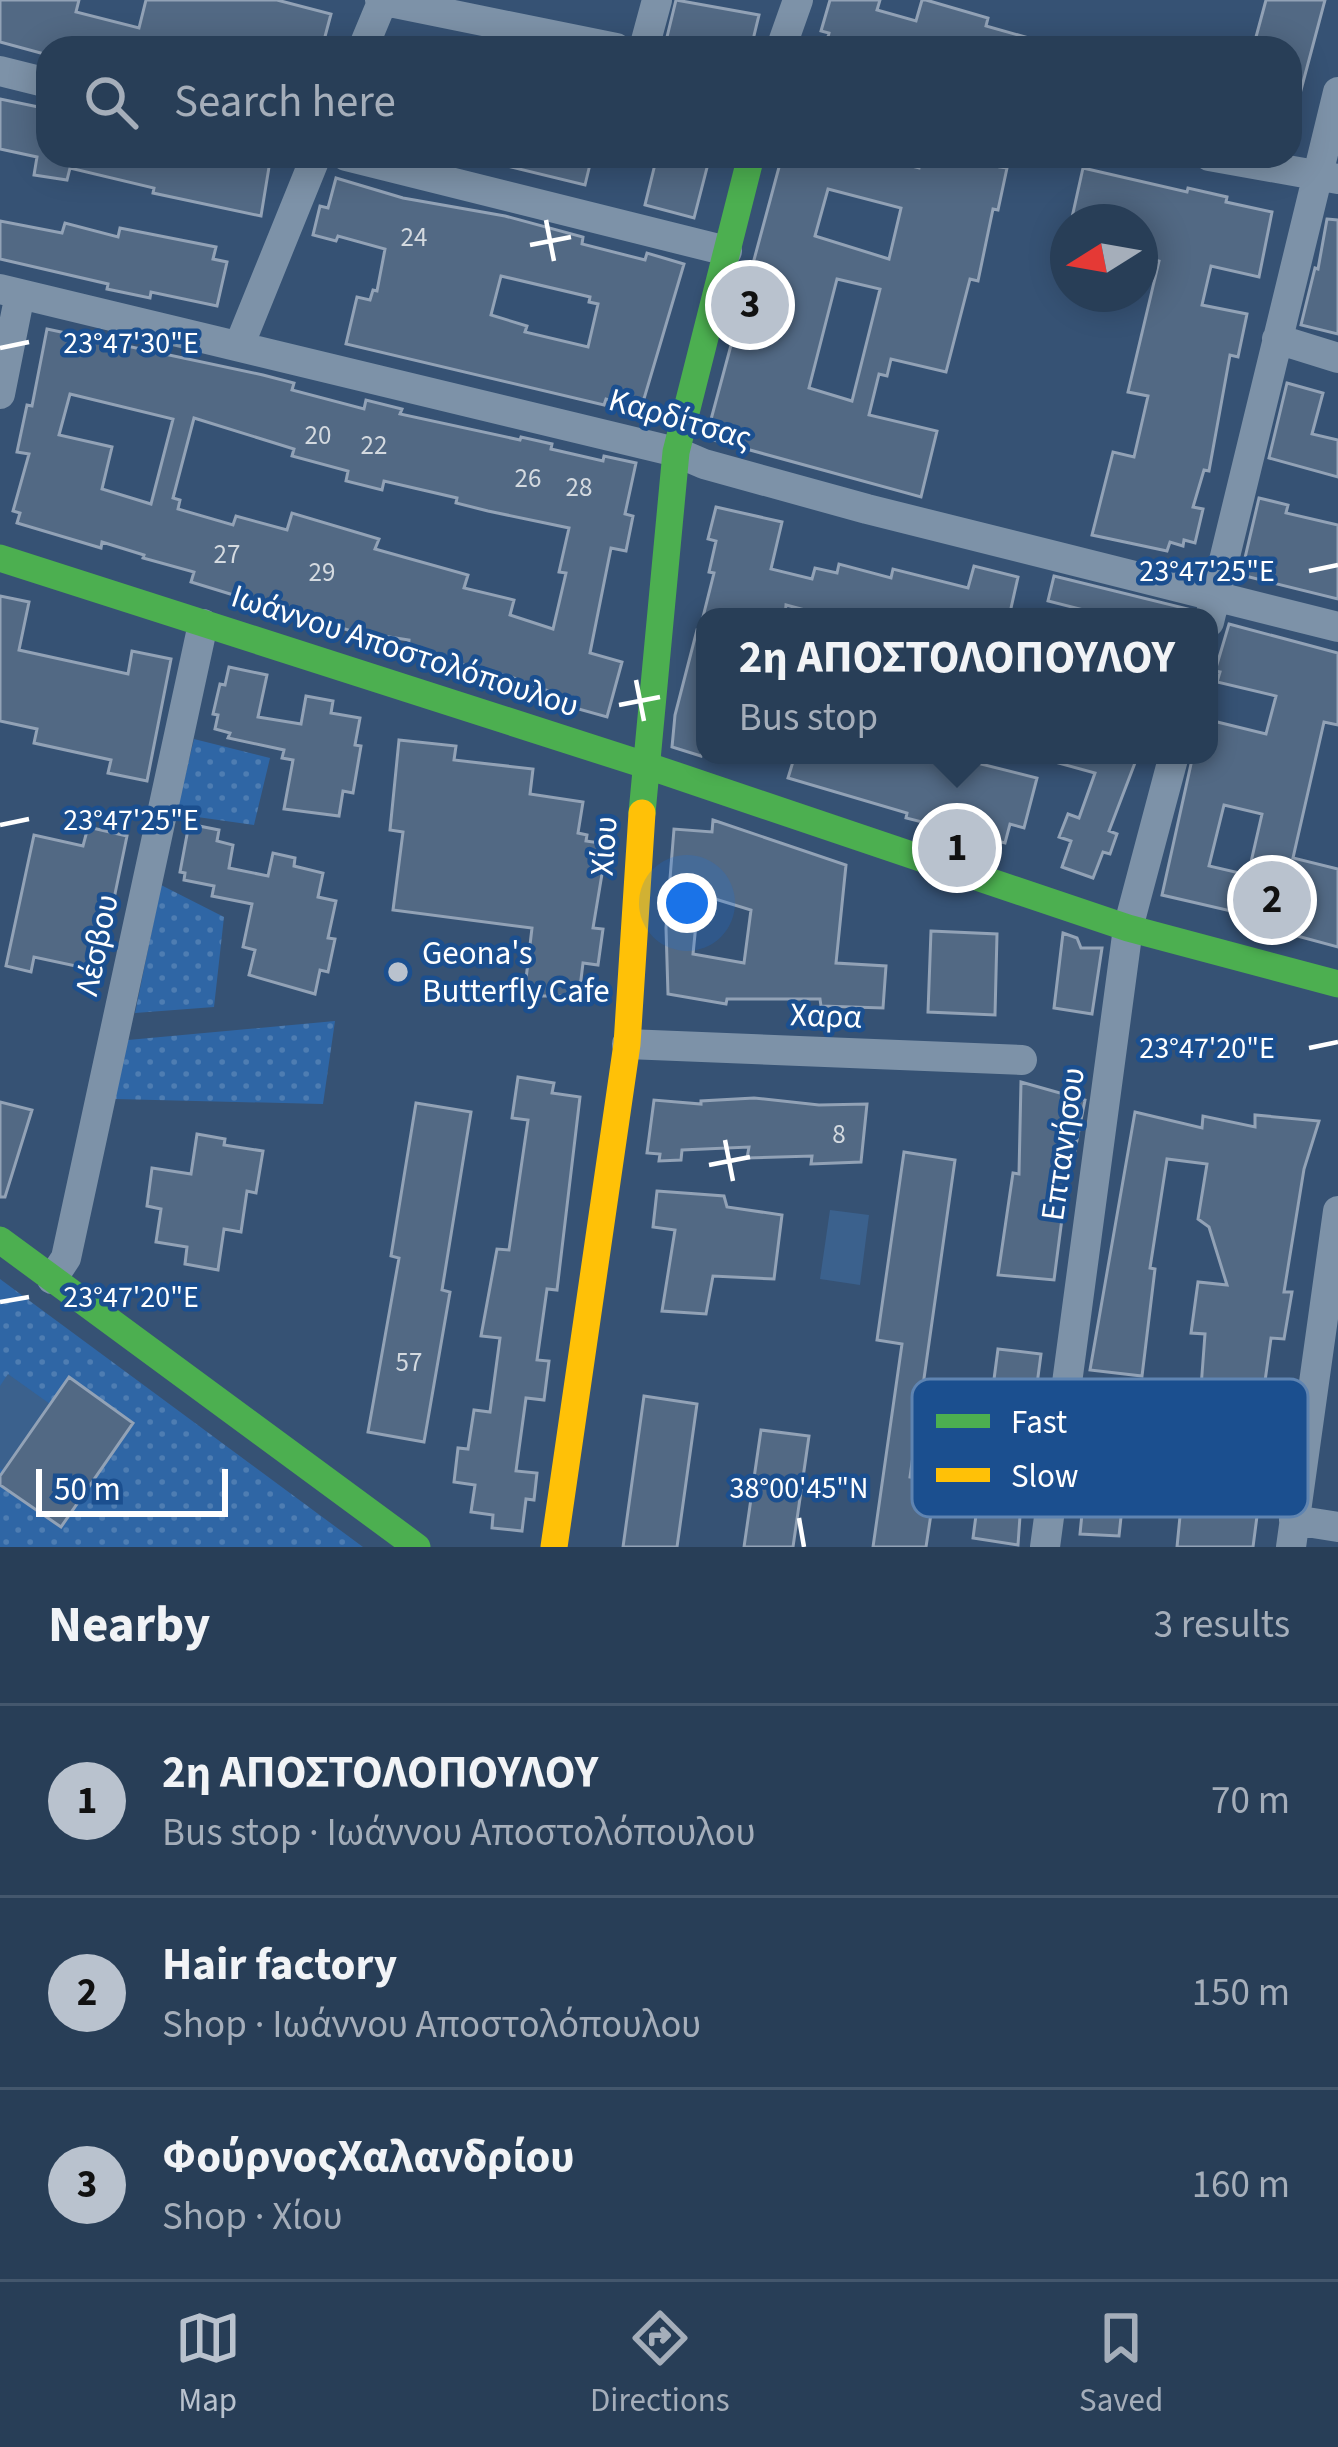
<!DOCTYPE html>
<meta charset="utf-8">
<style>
body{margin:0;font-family:"Source Sans 3",sans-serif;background:#344961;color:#f1f3f6}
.compass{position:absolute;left:1050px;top:204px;width:108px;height:108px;border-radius:50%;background:#283e57;box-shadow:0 6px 30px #0003;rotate:259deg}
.scale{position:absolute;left:36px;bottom:30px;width:192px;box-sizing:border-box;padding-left:12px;border:6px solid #fff;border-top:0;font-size:33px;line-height:42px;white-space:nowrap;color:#fff;-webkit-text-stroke:9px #1b4f8f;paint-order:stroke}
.you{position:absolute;left:687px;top:903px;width:42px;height:42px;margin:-30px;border:9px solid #fff;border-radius:50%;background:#1a73e8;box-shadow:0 0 0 18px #1a73e833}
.badge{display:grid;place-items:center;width:78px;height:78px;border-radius:50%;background:#b9c2ce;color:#111;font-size:39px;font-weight:700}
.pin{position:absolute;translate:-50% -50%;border:6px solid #fff;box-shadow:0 3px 12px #0006}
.popup{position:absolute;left:696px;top:608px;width:522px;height:156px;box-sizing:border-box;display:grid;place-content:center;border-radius:24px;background:#283e57;filter:drop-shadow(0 3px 9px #0005);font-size:39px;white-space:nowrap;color:#a5aeba}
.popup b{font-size:45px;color:#f1f3f6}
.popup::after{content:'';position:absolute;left:50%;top:100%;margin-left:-24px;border:24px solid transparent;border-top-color:#283e57}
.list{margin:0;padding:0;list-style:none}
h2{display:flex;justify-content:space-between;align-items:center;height:156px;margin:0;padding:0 48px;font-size:51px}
h2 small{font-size:39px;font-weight:400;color:#a5aeba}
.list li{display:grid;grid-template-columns:78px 1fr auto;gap:36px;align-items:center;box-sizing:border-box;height:192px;padding:0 48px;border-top:3px solid #44576d}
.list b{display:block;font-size:45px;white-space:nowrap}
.list p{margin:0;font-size:39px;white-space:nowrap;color:#a5aeba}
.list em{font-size:39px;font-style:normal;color:#a5aeba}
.icon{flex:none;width:66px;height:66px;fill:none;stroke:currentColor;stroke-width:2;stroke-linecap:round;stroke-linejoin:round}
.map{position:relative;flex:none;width:1338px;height:1547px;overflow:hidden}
.search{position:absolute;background:#283e57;box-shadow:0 6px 30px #0003;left:36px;right:36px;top:36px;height:132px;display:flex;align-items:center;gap:30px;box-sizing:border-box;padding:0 42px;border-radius:36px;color:#a5aeba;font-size:45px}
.sheet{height:732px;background:#283e57}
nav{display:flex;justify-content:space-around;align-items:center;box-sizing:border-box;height:168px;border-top:3px solid #44576d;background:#283e57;font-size:33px;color:#a5aeba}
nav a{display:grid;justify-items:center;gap:6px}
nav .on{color:#b9c2ce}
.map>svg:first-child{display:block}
.garden{fill:url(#garden-dots)}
.water{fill:#3b618d}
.building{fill:#526984;stroke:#92a2b6;stroke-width:3;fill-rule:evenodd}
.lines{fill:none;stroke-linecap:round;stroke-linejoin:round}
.street{stroke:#7d92a8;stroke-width:30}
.fast{stroke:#4caf50;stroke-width:27}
.slow{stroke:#ffc107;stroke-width:27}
.ticks{fill:none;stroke:#fff;stroke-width:4.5}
.poi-dot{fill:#b9c2ce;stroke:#1b4f8f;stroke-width:4.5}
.labels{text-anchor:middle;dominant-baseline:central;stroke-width:9;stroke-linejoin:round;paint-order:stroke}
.number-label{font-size:27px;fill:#d4dae0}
.street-label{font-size:33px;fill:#fff;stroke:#1b4f8f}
.poi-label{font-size:33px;fill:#fff;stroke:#1b4f8f;text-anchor:start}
.key{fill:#1b4f8f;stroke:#5f84b1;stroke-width:3}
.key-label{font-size:33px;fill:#fff}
.ticks-label{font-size:30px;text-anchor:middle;fill:#fff;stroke:#1b4f8f;stroke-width:9;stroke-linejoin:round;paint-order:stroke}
</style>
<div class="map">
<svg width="1338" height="1547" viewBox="0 0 1338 1547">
<defs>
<pattern id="garden-dots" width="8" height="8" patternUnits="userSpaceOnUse" patternTransform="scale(3)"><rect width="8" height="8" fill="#2f66a5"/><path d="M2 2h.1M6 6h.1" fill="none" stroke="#4e7db2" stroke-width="1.8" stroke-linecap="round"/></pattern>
</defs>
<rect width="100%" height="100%" fill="#365274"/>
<path class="garden" d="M 194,739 L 270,758 L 254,825 L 176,814 Z
M 161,885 L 224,917 L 214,1007 L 135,1013 Z
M 335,1021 L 323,1104 L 115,1099 L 128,1040 Z
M 0,1279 L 363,1547 L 0,1547 Z"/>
<path class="water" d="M 830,1210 L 869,1215 L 860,1285 L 820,1279 Z
M 8,1374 L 50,1404 L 4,1471 L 0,1468 L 0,1386 Z"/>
<path class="building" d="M 0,0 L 79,0 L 76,12 L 139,28 L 146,0 L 277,0 L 331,14 L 322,48 L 48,48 L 48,55 L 0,42 Z
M 676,0 L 759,15 L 751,48 L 716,48 L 667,37 Z
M 830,0 L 880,0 L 877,10 L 916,21 L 922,0 L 926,0 L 988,18 L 986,26 L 1043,42 L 1042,48 L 825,48 L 829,33 L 821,31 Z
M 1266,0 L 1325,0 L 1297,105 L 1290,105 L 1290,48 L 1253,48 Z
M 0,99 L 48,109 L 48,156 L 240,156 L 270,161 L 261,216 L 153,193 L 154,188 L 70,168 L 67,180 L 34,175 L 37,157 L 0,149 Z
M 500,156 L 592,156 L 585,185 L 499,164 Z
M 657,156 L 710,156 L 694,218 L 645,205 Z
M 782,156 L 873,156 L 919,168 L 921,156 L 1003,156 L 1000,167 L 1007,168 L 998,210 L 993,209 L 978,281 L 970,279 L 946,372 L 891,359 L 887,376 L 879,374 L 869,415 L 937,431 L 921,497 L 706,438 ZM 828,189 L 901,208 L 889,259 L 815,236 ZM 837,279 L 880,289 L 852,401 L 809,388 Z
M 1083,168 L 1187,192 L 1188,188 L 1227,197 L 1226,202 L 1272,212 L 1259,277 L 1211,266 L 1202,305 L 1247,314 L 1238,357 L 1230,355 L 1209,471 L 1204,470 L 1193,507 L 1203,509 L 1195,543 L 1184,540 L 1183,546 L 1170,542 L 1167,551 L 1092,535 L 1113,452 L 1134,457 L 1148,396 L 1128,392 L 1159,261 L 1140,256 L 1140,222 L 1071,222 Z
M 336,178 L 403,198 L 505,216 L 583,237 L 582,244 L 645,260 L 647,253 L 684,264 L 641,409 L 606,399 L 604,405 L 346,344 L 357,297 L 370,300 L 373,290 L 377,291 L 385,249 L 338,236 L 336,241 L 313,235 L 320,206 L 328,208 ZM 501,276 L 590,297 L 589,302 L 598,304 L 588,347 L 525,332 L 527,326 L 491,315 Z
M 1327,219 L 1338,220 L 1338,334 L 1301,325 L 1315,268 L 1318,269 Z
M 0,221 L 62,233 L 65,223 L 118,237 L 120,228 L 216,247 L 213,259 L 227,262 L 217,306 L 151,292 L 150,298 L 107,289 L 108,284 L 0,259 Z
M 47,329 L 263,375 L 294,383 L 292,390 L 364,409 L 366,400 L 402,409 L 400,414 L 520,440 L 521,437 L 552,444 L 551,449 L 603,461 L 604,456 L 636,463 L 625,514 L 633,516 L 626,551 L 611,548 L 590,653 L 622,662 L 607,717 L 557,703 L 559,695 L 508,676 L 408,651 L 409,640 L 382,636 L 381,640 L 191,582 L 194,572 L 143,558 L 144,555 L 102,542 L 101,548 L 17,523 L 20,513 L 13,511 L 29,454 L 17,452 L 27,405 L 32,406 ZM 70,394 L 173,419 L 151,504 L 102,489 L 112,447 L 59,435 ZM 194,418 L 294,449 L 292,456 L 348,471 L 346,481 L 382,490 L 384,481 L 457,498 L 456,503 L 488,511 L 569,528 L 559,572 L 566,573 L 553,629 L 510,615 L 514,600 L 464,588 L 468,575 L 375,549 L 379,539 L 292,513 L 287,530 L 236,516 L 233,525 L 178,509 L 180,500 L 173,498 Z
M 1287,383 L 1323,393 L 1312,434 L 1338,440 L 1338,477 L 1269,458 Z
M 1259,498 L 1288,505 L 1286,513 L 1338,525 L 1338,599 L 1241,575 Z
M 716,507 L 782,522 L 771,569 L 812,579 L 815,568 L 837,573 L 839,564 L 891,578 L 893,569 L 968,588 L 974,566 L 1018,577 L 1009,617 L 831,617 L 786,605 L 785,617 L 703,617 L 714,573 L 709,572 L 716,541 L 708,539 Z
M 1054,576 L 1192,610 L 1190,617 L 1111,617 L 1048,601 Z
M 0,596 L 29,602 L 19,650 L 128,674 L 132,651 L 171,659 L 147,781 L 108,773 L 111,760 L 34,743 L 37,729 L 0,721 Z
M 1229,624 L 1338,653 L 1338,725 L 1324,722 L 1293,858 L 1338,869 L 1338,947 L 1238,920 L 1240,913 L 1162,895 L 1193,755 L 1209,755 L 1209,720 L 1266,734 L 1276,696 L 1217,682 L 1220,672 L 1215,671 ZM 1224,805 L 1262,814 L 1248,875 L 1209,866 Z
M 697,630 L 705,631 L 705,741 L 701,756 L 672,747 L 675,715 Z
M 229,667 L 267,675 L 258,717 L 301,724 L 306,696 L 333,701 L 331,713 L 360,718 L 355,745 L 361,746 L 353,793 L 343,791 L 339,816 L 284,809 L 293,760 L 282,758 L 284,750 L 228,738 L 230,733 L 215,729 L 218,715 L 213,714 L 220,684 L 225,685 Z
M 399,740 L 456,746 L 454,760 L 533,769 L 530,794 L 583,802 L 578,833 L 587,835 L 586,841 L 607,844 L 593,928 L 603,929 L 598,965 L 583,963 L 579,996 L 524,996 L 532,928 L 393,910 L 403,832 L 390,830 Z
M 795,755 L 967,755 L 965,760 L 1037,778 L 1024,828 L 1010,824 L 1005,843 L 906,818 L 907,813 L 788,778 Z
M 1052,755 L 1138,755 L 1109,831 L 1117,834 L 1110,854 L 1103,852 L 1093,878 L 1062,867 L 1071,841 L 1059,837 L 1068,814 L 1079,818 L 1095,773 L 1051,761 Z
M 713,820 L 846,865 L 836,963 L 886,966 L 883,1008 L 821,1006 L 820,999 L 727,999 L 726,1004 L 668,994 L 666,928 L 674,829 L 712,832 ZM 699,894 L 751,910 L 744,963 L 693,954 Z
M 189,824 L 219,830 L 217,841 L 233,845 L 229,868 L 268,876 L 273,853 L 295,858 L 294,866 L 323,873 L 318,897 L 336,901 L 328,938 L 335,939 L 328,972 L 320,970 L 315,994 L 249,975 L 255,950 L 243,947 L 252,904 L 212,896 L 214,886 L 184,880 L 185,873 L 180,872 Z
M 88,827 L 127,836 L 99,971 L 34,957 L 31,972 L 6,966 L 34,835 L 83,846 Z
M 931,931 L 997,934 L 995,1015 L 928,1012 Z
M 1063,933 L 1077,938 L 1081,948 L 1102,948 L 1092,1014 L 1054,1008 Z
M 518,1077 L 554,1083 L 552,1093 L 580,1097 L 557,1290 L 547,1289 L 537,1360 L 549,1361 L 544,1400 L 526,1398 L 516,1471 L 537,1473 L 534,1500 L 526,1499 L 522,1531 L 492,1528 L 493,1515 L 471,1512 L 475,1485 L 454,1482 L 458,1448 L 468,1449 L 474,1410 L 490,1412 L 500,1338 L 481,1336 L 497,1249 L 509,1250 L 528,1120 L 512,1118 Z
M 1021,1082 L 1085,1100 L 1072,1165 L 1069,1165 L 1054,1280 L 998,1275 L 1013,1173 L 1019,1174 Z
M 754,1098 L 819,1105 L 867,1104 L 861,1162 L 811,1164 L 812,1156 L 747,1158 L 749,1147 L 682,1150 L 681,1160 L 659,1161 L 660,1154 L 647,1153 L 654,1100 L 701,1104 L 701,1101 Z
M 0,1102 L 32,1110 L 5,1197 L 0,1197 Z
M 416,1103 L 471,1112 L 442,1290 L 450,1292 L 424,1442 L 368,1432 L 399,1258 L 391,1256 Z
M 1135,1112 L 1202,1128 L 1203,1116 L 1255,1127 L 1255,1115 L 1319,1121 L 1304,1169 L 1284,1292 L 1292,1292 L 1284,1339 L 1271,1338 L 1256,1446 L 1266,1447 L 1253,1547 L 1177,1547 L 1182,1496 L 1124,1489 L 1119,1536 L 1080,1534 L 1090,1432 L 1197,1441 L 1205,1334 L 1191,1333 L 1198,1282 L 1227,1285 L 1209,1227 L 1198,1219 L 1207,1164 L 1167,1159 L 1150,1268 L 1155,1269 L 1142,1376 L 1090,1370 Z
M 197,1134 L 225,1139 L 224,1145 L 263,1151 L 256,1193 L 247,1191 L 241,1232 L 224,1229 L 218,1270 L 185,1264 L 187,1247 L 156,1242 L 161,1209 L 147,1206 L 152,1168 L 191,1174 Z
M 904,1152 L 955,1160 L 910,1477 L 936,1481 L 926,1547 L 873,1547 L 902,1344 L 877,1340 Z
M 657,1191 L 724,1196 L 727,1207 L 782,1215 L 774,1279 L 713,1276 L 706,1314 L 662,1311 L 675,1230 L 653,1227 Z
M 998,1349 L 1041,1354 L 1031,1430 L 1026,1430 L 1018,1545 L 973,1538 Z
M 69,1377 L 133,1423 L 61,1527 L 0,1485 L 0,1476 Z
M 644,1396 L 697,1404 L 677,1547 L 623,1547 Z
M 761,1430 L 809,1436 L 793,1547 L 744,1547 Z"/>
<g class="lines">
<path class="street" d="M 380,0 L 616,48
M 363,48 L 383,0
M 644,48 L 657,0
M 781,48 L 798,0
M 0,71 L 48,83
M 346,156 L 727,251
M 1209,156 L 1338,179
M 0,289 L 676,452 L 704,464 L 867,509 L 1338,627
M 1277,339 L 1338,358
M 239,346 L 316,156
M 0,394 L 20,294
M 1209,622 L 1338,92
M 627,1044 L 1022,1060
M 52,1279 L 66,1258 L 203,624
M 1294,1520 L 1338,1527
M 1045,1547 L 1128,928 L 1174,755
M 1291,1547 L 1338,1211"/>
<path class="fast" d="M 0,558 L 645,765 L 1128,928 L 1338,984
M 642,813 L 676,452 L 751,156
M 0,1240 L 417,1547"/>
<path class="slow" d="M 554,1547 L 627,1044 L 642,813"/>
</g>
<path class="ticks" d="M 546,220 L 554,261M 530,245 L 571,237M 0,348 L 29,342M 1309,571 L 1338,565M 636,680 L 644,721M 619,705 L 660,697M 0,825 L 29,819M 1309,1048 L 1338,1042M 725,1140 L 733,1181M 709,1165 L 750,1157M 0,1302 L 29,1297M 799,1518 L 804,1547"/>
<circle class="poi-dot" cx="398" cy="972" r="12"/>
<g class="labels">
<g class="number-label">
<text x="414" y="237">24</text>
<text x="318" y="435">20</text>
<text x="374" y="445">22</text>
<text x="528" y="478">26</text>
<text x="579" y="487">28</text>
<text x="227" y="554">27</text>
<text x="322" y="572">29</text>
<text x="839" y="1134">8</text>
<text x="409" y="1362">57</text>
</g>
<g class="street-label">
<text transform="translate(680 419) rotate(16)">Καρδίτσας</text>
<text transform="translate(405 651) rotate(18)">Ιωάννου Αποστολόπουλου</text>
<text transform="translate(604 846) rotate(-86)">Χίου</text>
<text transform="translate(97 945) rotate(-78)">Λέσβου</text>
<text transform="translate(826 1016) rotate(2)">Χαρα</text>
<text transform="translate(1063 1144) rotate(-82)">Επτανήσου</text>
</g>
<g class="poi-label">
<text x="422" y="953">Geona's<tspan x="422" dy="38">Butterfly Cafe</tspan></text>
</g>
</g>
<rect x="912" y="1379" width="396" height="138" rx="18" class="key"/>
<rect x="936" y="1414" width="54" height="14" fill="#4caf50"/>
<rect x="936" y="1468" width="54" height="14" fill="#ffc107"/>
<g class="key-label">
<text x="1011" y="1433">Fast</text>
<text x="1011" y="1487">Slow</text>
</g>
<g class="ticks-label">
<text x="131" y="353">23°47'30"E</text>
<text x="1207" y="581">23°47'25"E</text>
<text x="131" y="830">23°47'25"E</text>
<text x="1207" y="1058">23°47'20"E</text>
<text x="131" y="1307">23°47'20"E</text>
<text x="799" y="1498">38°00'45"N</text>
</g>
</svg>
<svg class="compass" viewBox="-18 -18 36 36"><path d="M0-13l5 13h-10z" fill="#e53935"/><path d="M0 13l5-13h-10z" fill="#a5aeba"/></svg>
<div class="scale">50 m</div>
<div class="you"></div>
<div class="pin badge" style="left:957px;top:848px">1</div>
<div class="popup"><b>2η ΑΠΟΣΤΟΛΟΠΟΥΛΟΥ</b>Bus stop</div>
<div class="pin badge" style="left:1272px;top:900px">2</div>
<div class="pin badge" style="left:750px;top:305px">3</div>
<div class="search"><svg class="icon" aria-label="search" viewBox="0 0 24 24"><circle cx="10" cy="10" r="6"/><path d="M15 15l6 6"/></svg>Search here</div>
</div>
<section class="sheet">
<h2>Nearby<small>3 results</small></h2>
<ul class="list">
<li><span class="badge">1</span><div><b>2η ΑΠΟΣΤΟΛΟΠΟΥΛΟΥ</b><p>Bus stop · Ιωάννου Αποστολόπουλου</p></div><em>70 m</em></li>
<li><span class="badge">2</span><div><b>Hair factory</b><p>Shop · Ιωάννου Αποστολόπουλου</p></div><em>150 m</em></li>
<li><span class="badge">3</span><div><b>ΦούρνοςΧαλανδρίου</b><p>Shop · Χίου</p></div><em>160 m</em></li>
</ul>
</section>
<nav>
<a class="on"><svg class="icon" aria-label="map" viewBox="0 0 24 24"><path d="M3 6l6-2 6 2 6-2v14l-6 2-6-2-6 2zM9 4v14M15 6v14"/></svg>Map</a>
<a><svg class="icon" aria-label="directions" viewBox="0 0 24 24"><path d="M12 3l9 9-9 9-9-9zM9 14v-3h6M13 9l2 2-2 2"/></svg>Directions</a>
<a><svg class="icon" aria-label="saved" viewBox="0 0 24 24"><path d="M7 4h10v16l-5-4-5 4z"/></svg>Saved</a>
</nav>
